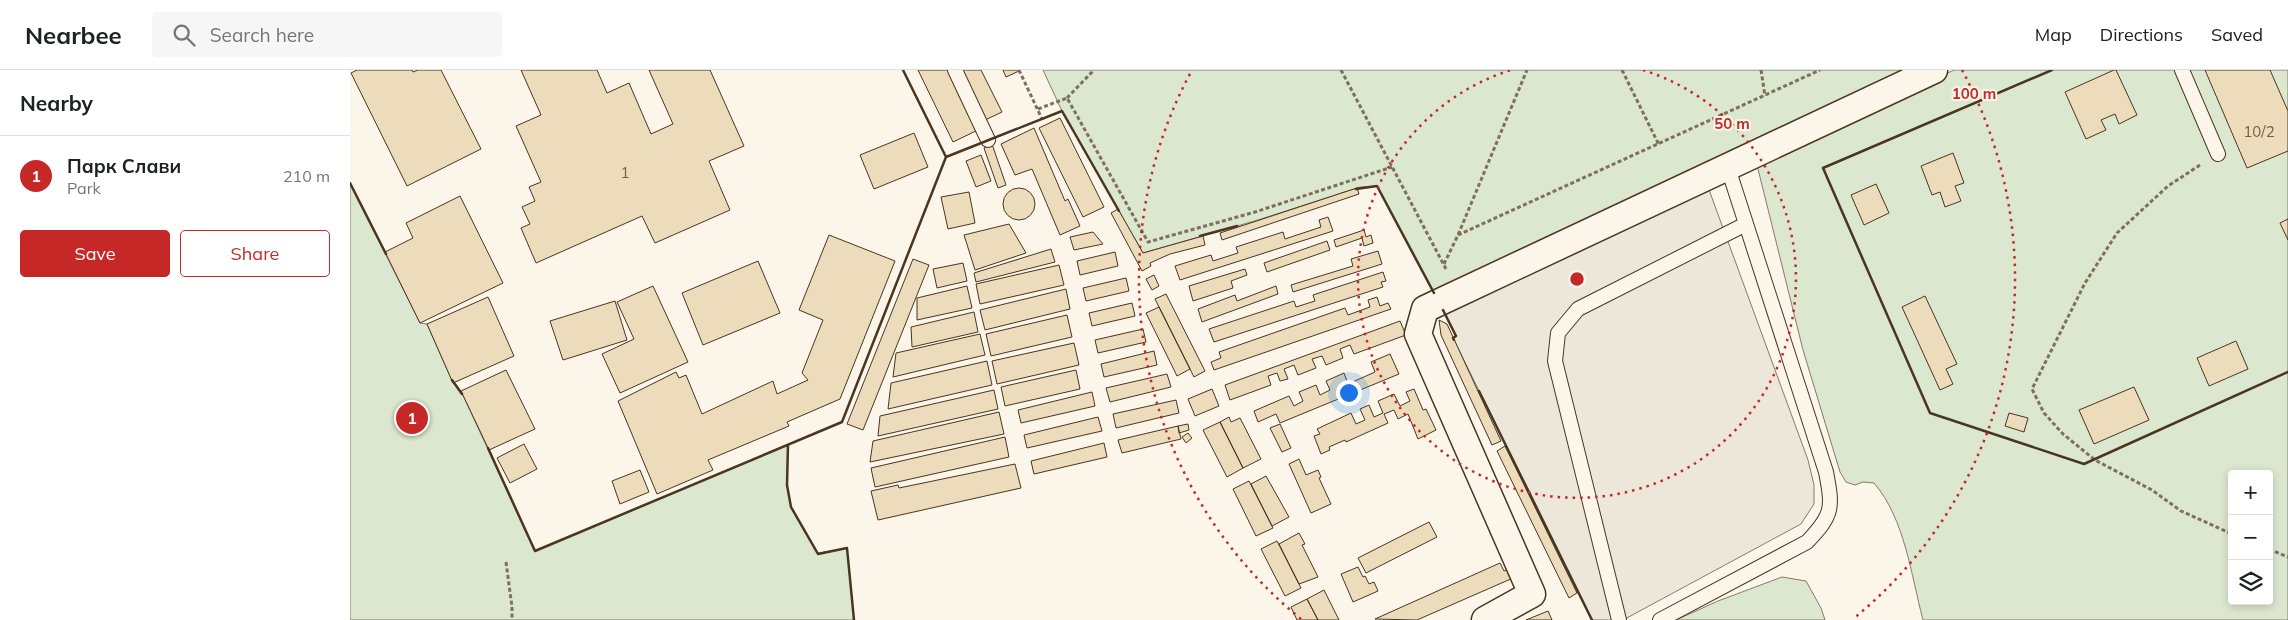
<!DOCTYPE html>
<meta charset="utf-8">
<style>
body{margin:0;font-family:Mulish,sans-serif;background:#f6f6f6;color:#202124}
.controls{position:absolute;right:15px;bottom:15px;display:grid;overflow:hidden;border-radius:5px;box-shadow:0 2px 8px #0003}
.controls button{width:45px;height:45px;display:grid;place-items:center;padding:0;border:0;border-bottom:1px solid #e0e0e0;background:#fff;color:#202124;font:25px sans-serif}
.you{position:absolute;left:998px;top:322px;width:18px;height:18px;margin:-12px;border:4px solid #fff;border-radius:50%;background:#1a73e8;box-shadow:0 0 0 8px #1a73e833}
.badge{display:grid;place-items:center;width:32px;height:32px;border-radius:50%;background:#c62828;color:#fff;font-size:16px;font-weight:700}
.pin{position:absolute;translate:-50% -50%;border:2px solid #fff;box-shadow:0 1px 5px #0006}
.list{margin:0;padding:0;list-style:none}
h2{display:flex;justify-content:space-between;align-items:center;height:65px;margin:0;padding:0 20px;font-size:21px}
h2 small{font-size:16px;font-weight:400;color:#757577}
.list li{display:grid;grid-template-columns:32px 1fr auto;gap:15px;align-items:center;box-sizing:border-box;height:80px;padding:0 20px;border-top:1px solid #e0e0e0}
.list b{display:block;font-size:19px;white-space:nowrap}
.list p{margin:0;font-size:16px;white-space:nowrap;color:#757577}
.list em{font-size:16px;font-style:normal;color:#757577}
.actions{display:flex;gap:10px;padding:15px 20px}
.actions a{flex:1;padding:11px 0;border:1px solid #c62828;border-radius:5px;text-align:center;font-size:18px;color:#c62828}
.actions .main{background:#c62828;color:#fff}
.icon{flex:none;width:28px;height:28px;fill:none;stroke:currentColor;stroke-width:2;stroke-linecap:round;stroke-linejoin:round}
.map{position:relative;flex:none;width:1938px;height:550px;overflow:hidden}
header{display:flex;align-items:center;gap:30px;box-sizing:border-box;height:70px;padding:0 25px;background:#fff;border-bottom:1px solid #e0e0e0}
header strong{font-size:24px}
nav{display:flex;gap:28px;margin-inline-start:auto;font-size:18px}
.search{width:350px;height:45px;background:#f6f6f6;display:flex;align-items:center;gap:12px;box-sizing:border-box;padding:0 18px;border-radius:5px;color:#757577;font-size:19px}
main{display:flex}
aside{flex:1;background:#fff}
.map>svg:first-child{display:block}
.green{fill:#dce7d0;stroke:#887966;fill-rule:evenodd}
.parking{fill:#ede7d9;stroke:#887966}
.building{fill:#ecdcbc;stroke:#4a3520}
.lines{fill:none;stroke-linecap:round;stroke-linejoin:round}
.lane-casing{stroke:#4a3520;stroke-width:16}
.street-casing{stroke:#4a3520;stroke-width:29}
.path{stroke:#7f6f5c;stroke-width:3;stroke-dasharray:4 2.5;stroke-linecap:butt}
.lane{stroke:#fbf6e9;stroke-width:14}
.street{stroke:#fbf6e9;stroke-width:26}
.wall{stroke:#4a3520;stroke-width:2.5}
.ring{fill:none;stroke:#c62828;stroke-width:2.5;stroke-dasharray:2.5 5}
.labels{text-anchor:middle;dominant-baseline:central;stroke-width:4;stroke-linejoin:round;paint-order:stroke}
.number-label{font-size:15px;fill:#725f47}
.centre{fill:#c62828;stroke:#fbf6e9;stroke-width:2.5}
.ring-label{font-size:15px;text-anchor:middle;font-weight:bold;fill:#c62828;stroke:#fbf6e9;stroke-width:4;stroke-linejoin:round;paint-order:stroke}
</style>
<header>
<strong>Nearbee</strong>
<div class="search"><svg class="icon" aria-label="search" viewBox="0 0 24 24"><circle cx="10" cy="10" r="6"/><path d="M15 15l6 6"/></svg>Search here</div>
<nav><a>Map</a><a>Directions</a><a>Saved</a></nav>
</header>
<main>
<aside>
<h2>Nearby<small></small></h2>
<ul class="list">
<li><span class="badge">1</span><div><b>Парк Слави</b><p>Park</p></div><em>210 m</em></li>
</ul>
<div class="actions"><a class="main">Save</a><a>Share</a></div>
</aside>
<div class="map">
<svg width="1938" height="550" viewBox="0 0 1938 550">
<rect width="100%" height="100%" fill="#fbf6e9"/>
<path class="green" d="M 693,0 L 1558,0 L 1083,222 L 1027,116 L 1010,117 L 908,150 L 793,183 L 712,41 Z
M 1604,0 L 1938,0 L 1938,550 L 1573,550 C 1561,505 1555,449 1524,413 L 1513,412 L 1505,415 L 1496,412 L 1490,402 L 1453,280 L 1407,95 ZM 1882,404 L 1919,404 L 1919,531 L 1882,531 Z
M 0,113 L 70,253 L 77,254 L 103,313 L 111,321 L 185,481 L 438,375 L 437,415 L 441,437 L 468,483 L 497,478 L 504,550 L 0,550 Z
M 1432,507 L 1456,511 L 1471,538 L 1475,550 L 1326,550 L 1368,531 Z"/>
<path class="parking" d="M 1358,117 L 1458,390 L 1464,415 L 1464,434 L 1451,454 L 1273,550 L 1242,550 L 1103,268 L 1106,266 L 1094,242 Z"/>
<path class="building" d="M 7,0 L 62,0 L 63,2 L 68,0 L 91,0 L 131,79 L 57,116 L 1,3 Z
M 171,0 L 247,0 L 257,23 L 279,13 L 301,64 L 323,54 L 299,0 L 360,0 L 394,76 L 359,91 L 380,140 L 305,173 L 292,146 L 186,193 L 171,158 L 180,154 L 172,137 L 185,131 L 179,117 L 191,112 L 166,56 L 191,45 Z
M 568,0 L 601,0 L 630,59 L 603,72 Z
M 610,0 L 631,0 L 652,42 L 635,50 Z
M 653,0 L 668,0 L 669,1 L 656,7 Z
M 1764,0 L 1766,0 L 1787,45 L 1769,54 L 1765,44 L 1751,50 L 1756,60 L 1736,69 L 1715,22 Z
M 1855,0 L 1920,0 L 1938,41 L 1938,81 L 1897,98 Z
M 710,48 L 754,137 L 733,147 L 689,58 Z
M 684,58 L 715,131 L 718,129 L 730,156 L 710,165 L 682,99 L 665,105 L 651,74 Z
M 564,63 L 578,97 L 524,119 L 510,85 Z
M 642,74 L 656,115 L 648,118 L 634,78 Z
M 1603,83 L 1614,113 L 1605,116 L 1611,131 L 1595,137 L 1590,122 L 1582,125 L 1571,96 Z
M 631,85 L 641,111 L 626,117 L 616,91 Z
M 1526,114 L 1539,143 L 1514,155 L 1501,125 Z
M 1007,118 L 1009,124 L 872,170 L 870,163 Z
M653 134a16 16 0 1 1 32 0a16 16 0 1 1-32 0Z
M 619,122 L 625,153 L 598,159 L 591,127 Z
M 110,126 L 153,213 L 70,253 L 35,182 L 63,168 L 56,153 Z
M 768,139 L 793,183 L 853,166 L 855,175 L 820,184 L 800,193 L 801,196 L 792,201 L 761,143 Z
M 978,147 L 983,161 L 830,210 L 825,196 L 861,185 L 863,191 L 888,183 L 886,177 L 933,162 L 935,169 L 971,157 L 969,150 Z
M 1938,149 L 1938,170 L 1930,153 Z
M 659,154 L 676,183 L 625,200 L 614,165 Z
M 1014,160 L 1016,167 L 1021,165 L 1023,173 L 1014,176 L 1012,168 L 986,177 L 984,170 Z
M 743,162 L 753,174 L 724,180 L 720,167 Z
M 479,165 L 545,191 L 490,329 L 437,352 L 439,356 L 358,390 L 363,400 L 307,424 L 268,331 L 326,302 L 329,308 L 336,305 L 352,344 L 423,311 L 427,324 L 458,310 L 452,303 L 473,250 L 449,240 Z
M 977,171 L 980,180 L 917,202 L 914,193 Z
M 701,179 L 705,192 L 626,212 L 624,203 Z
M 1028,181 L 1032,194 L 943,222 L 941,215 L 1003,196 L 1001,189 Z
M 765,182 L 768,196 L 730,205 L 727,191 Z
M 563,189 L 579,195 L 513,360 L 497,354 Z
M 408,191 L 430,243 L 353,275 L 332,223 Z
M 613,193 L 617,211 L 587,218 L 583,199 Z
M 709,195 L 714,215 L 630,234 L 626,214 Z
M 895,199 L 897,205 L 881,211 L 883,218 L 843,231 L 839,216 Z
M 1033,202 L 1036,211 L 1031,212 L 1033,217 L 864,272 L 859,259 L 944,231 L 946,237 L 965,231 L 963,225 Z
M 804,205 L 809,216 L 802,220 L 796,209 Z
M 776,208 L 779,221 L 736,231 L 733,218 Z
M 303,216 L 338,292 L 270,323 L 252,284 L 284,269 L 267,232 Z
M 617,216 L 622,238 L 567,250 L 567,228 Z
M 926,216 L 928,224 L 852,252 L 848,239 L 885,225 L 887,231 Z
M 716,219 L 720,239 L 635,260 L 630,240 Z
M 816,224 L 855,301 L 844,307 L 805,229 Z
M 1575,226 L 1607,294 L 1596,299 L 1603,314 L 1590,320 L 1552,237 Z
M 138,227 L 164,286 L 103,313 L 77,254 Z
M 1027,227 L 1030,236 L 1038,233 L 1041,239 L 864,300 L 861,292 L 871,288 L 869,282 L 995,238 L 998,245 L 1020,237 L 1018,230 Z
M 265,231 L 277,270 L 213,290 L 200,251 Z
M 782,233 L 785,246 L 742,256 L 739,243 Z
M 809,237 L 840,299 L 827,306 L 796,243 Z
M 624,242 L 628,262 L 562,277 L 561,257 Z
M 717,245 L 722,267 L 641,286 L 636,264 Z
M 1089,250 L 1097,254 L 1151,371 L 1142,375 L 1091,265 Z
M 1050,251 L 1056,265 L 1004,284 L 1000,275 L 990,279 L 993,288 L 976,295 L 972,286 L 962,289 L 966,298 L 948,305 L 944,295 L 934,299 L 938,309 L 930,311 L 927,303 L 918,306 L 921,315 L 880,330 L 875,315 Z
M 793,259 L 796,272 L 748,283 L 745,270 Z
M 630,264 L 635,285 L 543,307 L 546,283 Z
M 1886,271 L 1898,299 L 1859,316 L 1847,288 Z
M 724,273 L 729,295 L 647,314 L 642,291 Z
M 804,281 L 807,295 L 754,307 L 751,294 Z
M 1040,284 L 1049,304 L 930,353 L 926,344 L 908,352 L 904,341 L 939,326 L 944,336 L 953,331 L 949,322 L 966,315 L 970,325 L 980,320 L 976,311 L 994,303 L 998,314 L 1025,302 L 1021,292 Z
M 637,291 L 642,315 L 538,339 L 541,313 Z
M 156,300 L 185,359 L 139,380 L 111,321 Z
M 726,300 L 730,319 L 655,336 L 651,317 Z
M 817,304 L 821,317 L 760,332 L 756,318 Z
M 1784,317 L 1799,350 L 1744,374 L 1729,340 Z
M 862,319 L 869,336 L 845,346 L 838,329 Z
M 1064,319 L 1073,340 L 1076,339 L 1086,360 L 1068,369 L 1058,344 L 1048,349 L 1044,340 L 1034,344 L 1038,353 L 996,372 L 995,370 L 979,377 L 980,380 L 971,384 L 964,366 L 970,364 L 967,359 L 1001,343 L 1006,354 L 1015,350 L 1010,339 L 1019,335 L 1024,347 L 1033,343 L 1028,331 L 1044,324 L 1050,336 L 1060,331 L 1056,322 Z
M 644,320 L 648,339 L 528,366 L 530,346 Z
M 742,322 L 745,336 L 671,353 L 668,340 Z
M 826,330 L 829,343 L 766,358 L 763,344 Z
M 649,342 L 654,364 L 520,392 L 523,371 Z
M 1659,343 L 1678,348 L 1674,362 L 1655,356 Z
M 748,347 L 752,361 L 677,378 L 674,365 Z
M 879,347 L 881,352 L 890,348 L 911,389 L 893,398 L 870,352 Z
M 870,352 L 893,398 L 877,407 L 853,360 Z
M 838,354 L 839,360 L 829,363 L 828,356 Z
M 930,354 L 941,378 L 932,382 L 920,358 Z
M 828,356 L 831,369 L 772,383 L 768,370 Z
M 838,363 L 842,368 L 836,373 L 832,367 Z
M 655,367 L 659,387 L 525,417 L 521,398 Z
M 754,373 L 757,387 L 684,404 L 681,391 Z
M 174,374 L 187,399 L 160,413 L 147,388 Z
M 1155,376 L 1227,523 L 1219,528 L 1147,381 Z
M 949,389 L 956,405 L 968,400 L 971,407 L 969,408 L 981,434 L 961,443 L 939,394 Z
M 665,394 L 671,418 L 528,450 L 521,421 L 548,415 L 549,418 Z
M 290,400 L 299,422 L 270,434 L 262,411 Z
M 916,406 L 939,447 L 922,456 L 901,414 Z
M 899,411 L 923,458 L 906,466 L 883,419 Z
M 1079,452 L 1087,467 L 1016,503 L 1008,488 Z
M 949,463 L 955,474 L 952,475 L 968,507 L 949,514 L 929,474 Z
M 927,471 L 951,518 L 935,526 L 911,479 Z
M 1150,493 L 1154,501 L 1159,499 L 1163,508 L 1067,550 L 1025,549 Z
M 1008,497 L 1013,507 L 1015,506 L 1019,514 L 1024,512 L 1028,521 L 1003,532 L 991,504 Z
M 974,520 L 989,550 L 968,550 L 957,529 Z
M 957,529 L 968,550 L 947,550 L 941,537 Z
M 1198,541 L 1202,550 L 1176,550 Z"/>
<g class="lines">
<g class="lane-casing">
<path id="lane" d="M 605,0 L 638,70
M 1832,0 L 1868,84
M 1269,550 L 1205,291 L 1208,263 L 1228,239 L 1396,154
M 1310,550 L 1457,472 C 1483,445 1483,438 1476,402 L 1378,98"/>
</g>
<g class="street-casing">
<path id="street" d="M 1135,550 L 1182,524 L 1068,264 L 1075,239 L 1584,0"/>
</g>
<path class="path" d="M 669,0 L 692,49
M 991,0 L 1096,199
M 1272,0 L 1309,75
M 1411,0 L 1415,26
M 717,28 L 744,0
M 688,39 L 717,28 L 798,172 L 905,142 L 1042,97
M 1850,95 L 1818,116 L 1767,163 L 1735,213 L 1682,319 L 1694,343 L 1713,364 L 1745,390 L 1802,420 L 1831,441 L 1882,464
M 1108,165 L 1470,0
M 1094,194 L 1108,165 L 1177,0
M 1919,479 L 1938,487
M 156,492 L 162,537 L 162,550"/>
<use href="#lane" class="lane"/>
<use href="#street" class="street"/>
<path class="wall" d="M 1702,0 L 1473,98 L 1580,343 L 1734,394 L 1938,302
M 596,87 L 712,41 L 769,141
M 0,113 L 36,184
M 1006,119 L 1027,116 L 1084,223
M 850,166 L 887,156
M 1093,240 L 1106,266 L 1103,268 L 1104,270
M 102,310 L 112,324
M 1129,321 L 1242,550
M 438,375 L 437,415 L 441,437 L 468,484 L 497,478 L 504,550
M 138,378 L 185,481 L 492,352 L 596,87 L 553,0"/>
</g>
<g class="ring">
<path d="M1293 0A219 219 0 1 1 1161 0"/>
<path d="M951 549A438 438 0 0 1 842 0M1612 0A438 438 0 0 1 1503 549"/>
</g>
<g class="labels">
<g class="number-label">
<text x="1909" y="61">10/2</text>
<text x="275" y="102">1</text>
</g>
</g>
<circle cx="1227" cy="209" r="8" class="centre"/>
<g class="ring-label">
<text x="1624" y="29">100 m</text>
<text x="1382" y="59">50 m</text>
</g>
</svg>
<div class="controls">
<button>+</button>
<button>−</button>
<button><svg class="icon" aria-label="layers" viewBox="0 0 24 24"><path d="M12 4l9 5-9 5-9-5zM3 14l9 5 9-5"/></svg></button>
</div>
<div class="you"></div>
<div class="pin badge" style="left:62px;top:348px">1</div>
</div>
</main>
